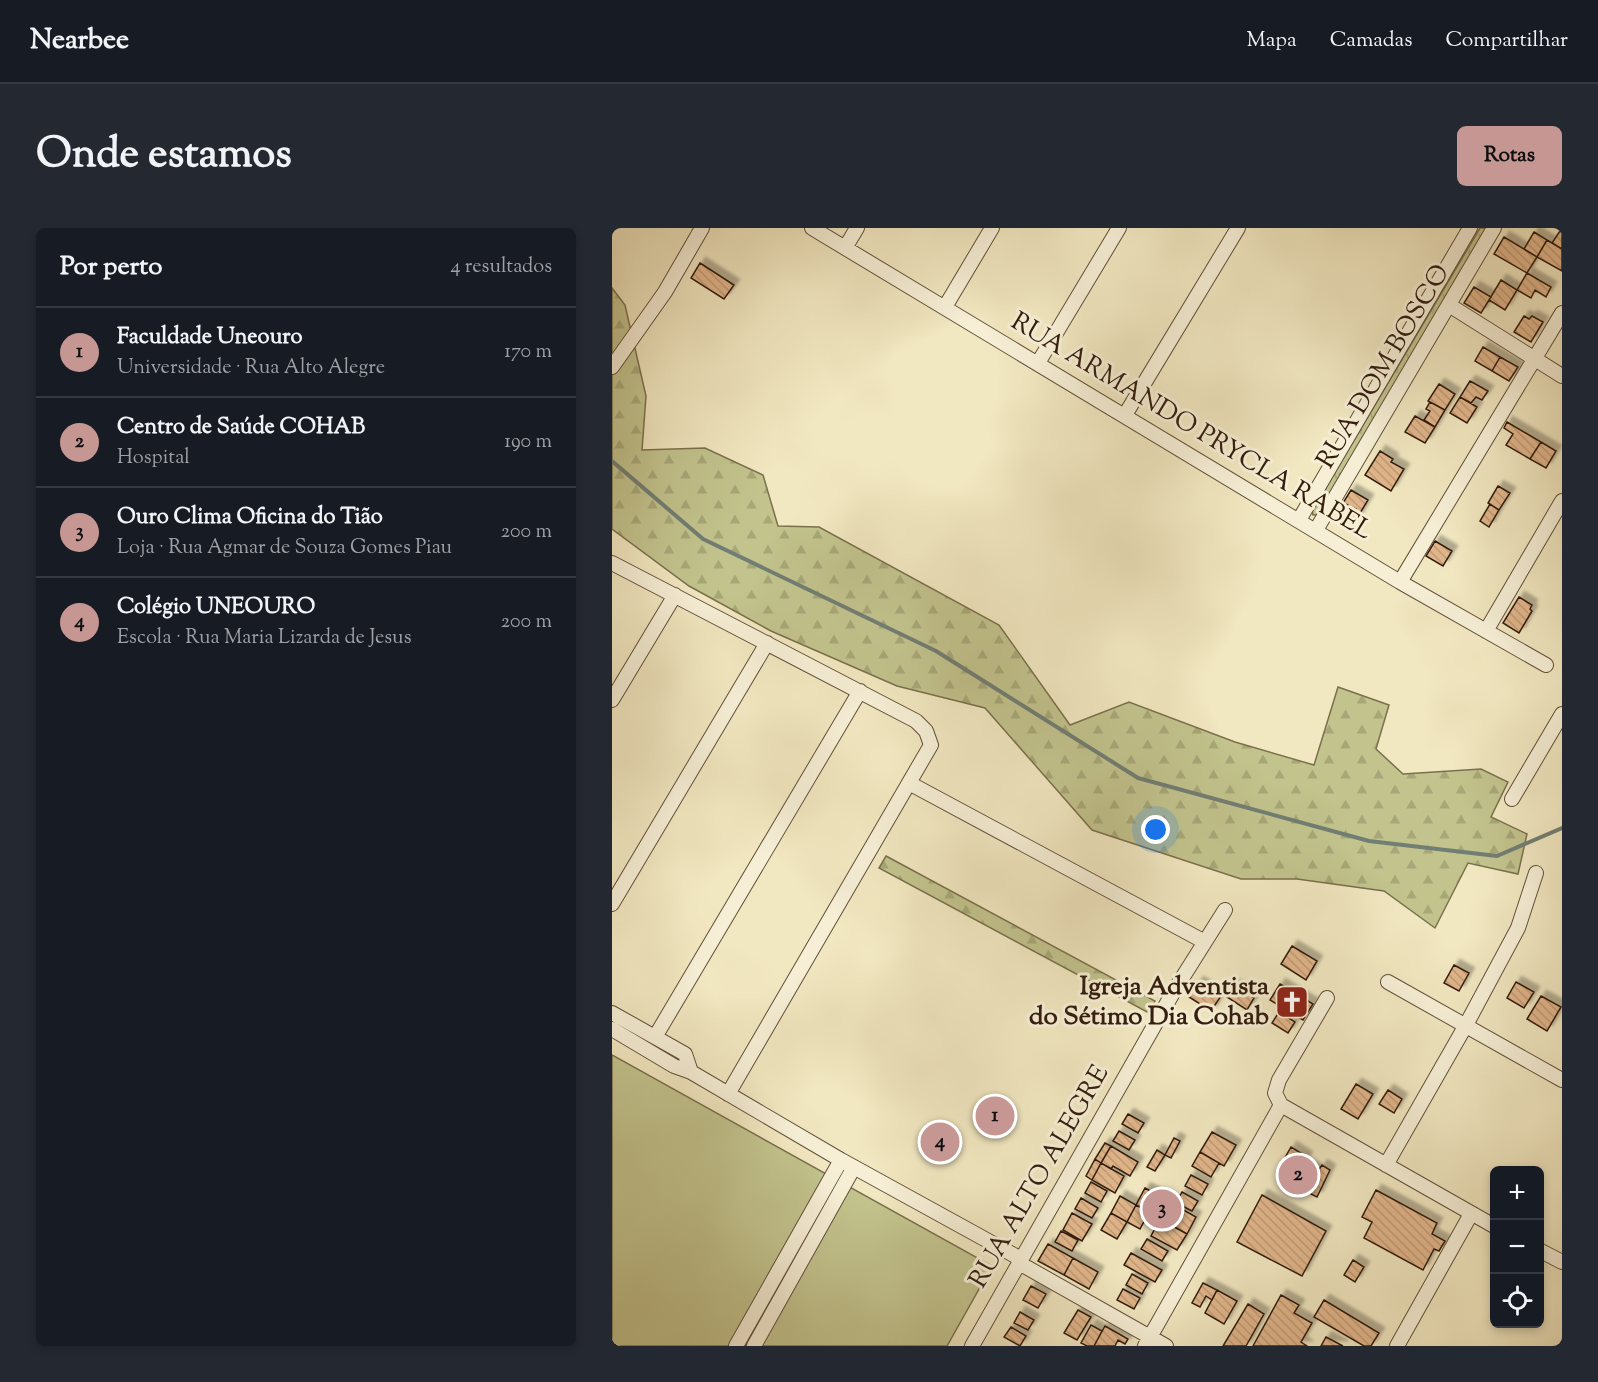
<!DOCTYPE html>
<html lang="pt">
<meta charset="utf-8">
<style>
body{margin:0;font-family:"Sorts Mill Goudy",serif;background:#242831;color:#f1f3f6}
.controls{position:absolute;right:18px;bottom:18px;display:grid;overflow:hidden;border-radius:9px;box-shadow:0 3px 9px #0003}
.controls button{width:54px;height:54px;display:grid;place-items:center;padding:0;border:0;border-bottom:2px solid #363941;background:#171b24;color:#f1f3f6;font:30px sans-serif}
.you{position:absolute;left:544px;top:602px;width:21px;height:21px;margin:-15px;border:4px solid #fff;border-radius:50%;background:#1a73e8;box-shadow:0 0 0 9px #1a73e833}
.badge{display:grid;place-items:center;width:39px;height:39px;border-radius:50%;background:#c59692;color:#111;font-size:20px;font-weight:700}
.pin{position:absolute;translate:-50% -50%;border:3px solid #fff;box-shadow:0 2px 6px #0006}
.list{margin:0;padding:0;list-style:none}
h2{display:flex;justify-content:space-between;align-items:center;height:78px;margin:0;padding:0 24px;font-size:26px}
h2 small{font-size:20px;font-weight:400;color:#9ea1a6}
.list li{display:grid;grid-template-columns:39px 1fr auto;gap:18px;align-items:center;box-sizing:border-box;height:90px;padding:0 24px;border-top:2px solid #363941}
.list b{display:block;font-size:22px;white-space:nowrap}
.list p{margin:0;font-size:20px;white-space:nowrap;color:#9ea1a6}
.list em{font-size:20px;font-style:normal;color:#9ea1a6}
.icon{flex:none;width:33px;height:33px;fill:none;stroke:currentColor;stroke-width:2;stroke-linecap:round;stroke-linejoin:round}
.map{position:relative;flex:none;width:950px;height:1118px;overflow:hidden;border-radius:9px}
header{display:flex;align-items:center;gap:36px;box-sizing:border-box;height:84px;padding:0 30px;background:#171b24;border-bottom:2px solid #363941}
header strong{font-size:28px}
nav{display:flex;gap:33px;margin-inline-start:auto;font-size:21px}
.intro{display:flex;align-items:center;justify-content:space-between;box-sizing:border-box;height:144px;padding:0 36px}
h1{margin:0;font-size:42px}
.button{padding:15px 27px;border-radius:9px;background:#c59692;color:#111;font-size:21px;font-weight:700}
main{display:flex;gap:36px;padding:0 36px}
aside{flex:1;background:#171b24;border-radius:9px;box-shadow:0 3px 9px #0003}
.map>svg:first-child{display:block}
.grass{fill:url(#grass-tufts);stroke:#7a704d;stroke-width:1.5}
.forest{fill:url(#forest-firs);stroke:#7a704d;stroke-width:1.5}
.park{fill:#c2c38d;stroke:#7a704d;stroke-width:1.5}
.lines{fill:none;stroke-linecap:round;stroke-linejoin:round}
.stream{stroke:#717e73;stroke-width:4}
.building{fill:url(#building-back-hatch);stroke:#331d0d;stroke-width:1.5;filter:url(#shadow)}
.minor-casing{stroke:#62503a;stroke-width:16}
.minor{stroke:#f6efd6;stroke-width:14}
.labels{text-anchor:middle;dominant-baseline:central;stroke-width:6;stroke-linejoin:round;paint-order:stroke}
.street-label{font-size:26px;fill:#331d0d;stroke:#f6efd6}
.poi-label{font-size:26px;font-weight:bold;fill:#331d0d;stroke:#f6efd6;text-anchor:end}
</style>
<header>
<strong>Nearbee</strong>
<nav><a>Mapa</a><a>Camadas</a><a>Compartilhar</a></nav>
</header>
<div class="intro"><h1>Onde estamos</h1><a class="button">Rotas</a></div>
<main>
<aside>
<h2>Por perto<small>4 resultados</small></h2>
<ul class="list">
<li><span class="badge">1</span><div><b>Faculdade Uneouro</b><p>Universidade · Rua Alto Alegre</p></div><em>170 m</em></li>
<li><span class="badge">2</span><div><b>Centro de Saúde COHAB</b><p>Hospital</p></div><em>190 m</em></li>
<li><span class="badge">3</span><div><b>Ouro Clima Oficina do Tião</b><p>Loja · Rua Agmar de Souza Gomes Piau</p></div><em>200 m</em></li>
<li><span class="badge">4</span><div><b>Colégio UNEOURO</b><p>Escola · Rua Maria Lizarda de Jesus</p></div><em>200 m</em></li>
</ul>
</aside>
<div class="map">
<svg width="950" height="1118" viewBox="0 0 950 1118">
<defs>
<pattern id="grass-tufts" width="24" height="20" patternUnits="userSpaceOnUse" patternTransform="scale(1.5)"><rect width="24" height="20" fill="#c2c38d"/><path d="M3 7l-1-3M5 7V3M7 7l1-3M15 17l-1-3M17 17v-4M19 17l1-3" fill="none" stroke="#a7a778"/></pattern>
<pattern id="forest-firs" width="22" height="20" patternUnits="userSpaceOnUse" patternTransform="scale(1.5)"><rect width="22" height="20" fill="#c2c38d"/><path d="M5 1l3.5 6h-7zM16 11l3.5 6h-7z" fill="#a7a778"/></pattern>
<pattern id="building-back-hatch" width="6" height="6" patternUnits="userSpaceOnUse" patternTransform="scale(1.5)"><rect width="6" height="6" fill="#e0b58a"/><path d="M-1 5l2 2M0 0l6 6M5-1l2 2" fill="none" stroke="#c19b76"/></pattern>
<filter id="shadow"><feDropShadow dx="5.5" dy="-5.5" stdDeviation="1.5" flood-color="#0004"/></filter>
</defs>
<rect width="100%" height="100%" fill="#f1e7c0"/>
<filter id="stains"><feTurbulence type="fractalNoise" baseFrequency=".00333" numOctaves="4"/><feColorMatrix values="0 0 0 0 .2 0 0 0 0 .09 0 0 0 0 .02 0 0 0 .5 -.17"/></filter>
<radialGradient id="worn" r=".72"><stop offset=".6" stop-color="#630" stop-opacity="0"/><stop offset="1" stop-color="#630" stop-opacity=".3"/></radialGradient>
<path class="grass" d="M 868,0 L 876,0 L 706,287 L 701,287 L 700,283 Z"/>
<path class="forest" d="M 0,60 L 13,77 L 34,168 L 30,222 L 93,220 L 151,247 L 166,298 L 207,299 L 387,397 L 458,497 L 517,474 L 623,514 L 702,537 L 726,459 L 777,477 L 764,521 L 791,546 L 869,541 L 896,554 L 879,589 L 915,606 L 906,646 L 856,635 L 823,700 L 772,663 L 685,651 L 629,651 L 480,602 L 373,480 L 285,458 L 159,403 L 77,358 L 0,301 Z
M 274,628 L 543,773 L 537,785 L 267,640 Z"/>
<path class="park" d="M 0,827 L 380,1038 L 335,1118 L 0,1118 Z"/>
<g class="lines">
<path class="stream" d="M 0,233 L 91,311 L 324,423 L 526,550 L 757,613 L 885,628 L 950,600"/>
</g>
<path class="building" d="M 948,3 L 950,4 L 950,21 L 940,15 Z
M 922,4 L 935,12 L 925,29 L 912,21 Z
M 892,9 L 925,29 L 915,45 L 882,26 Z
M 935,12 L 950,21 L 950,43 L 925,29 Z
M 88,35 L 122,57 L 112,71 L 79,50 Z
M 915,45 L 939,59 L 934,69 L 923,62 L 919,70 L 905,62 Z
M 889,52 L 905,62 L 893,82 L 877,72 Z
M 862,59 L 879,69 L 869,85 L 852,75 Z
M 912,88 L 917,91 L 920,88 L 931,94 L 919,114 L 902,104 Z
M 871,119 L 888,129 L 880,143 L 863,133 Z
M 888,129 L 906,139 L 897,153 L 880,143 Z
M 858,153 L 876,163 L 870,172 L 864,169 L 859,175 L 848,169 Z
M 827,156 L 843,166 L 833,182 L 816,173 Z
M 848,169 L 865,179 L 855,195 L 838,185 Z
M 818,174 L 833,182 L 823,199 L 812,192 L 818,183 L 814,181 Z
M 803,188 L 823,199 L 813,215 L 793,204 Z
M 895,194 L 929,214 L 918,231 L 894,217 L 901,206 L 892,200 Z
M 929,214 L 944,223 L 934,240 L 918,231 Z
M 768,223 L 781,231 L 779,234 L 792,241 L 779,263 L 753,247 Z
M 886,258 L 898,265 L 887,282 L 876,275 Z
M 739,262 L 756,272 L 742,295 L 737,292 L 744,281 L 731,275 Z
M 878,276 L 887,282 L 877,299 L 868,293 Z
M 823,313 L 840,323 L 831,338 L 814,328 Z
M 907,369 L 920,377 L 918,381 L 920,383 L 907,405 L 891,395 Z
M 680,718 L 705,733 L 694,752 L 669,736 Z
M 842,737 L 857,745 L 847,763 L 832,755 Z
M 586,754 L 609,768 L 599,783 L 577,769 Z
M 904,754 L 922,764 L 912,780 L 895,770 Z
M 668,756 L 701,776 L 691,792 L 658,772 Z
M 622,757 L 642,770 L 635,782 L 615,769 Z
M 929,768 L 949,779 L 935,803 L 915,791 Z
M 667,784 L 683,794 L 676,805 L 660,795 Z
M 744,856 L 761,866 L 746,891 L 729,881 Z
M 776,862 L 790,871 L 782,885 L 767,876 Z
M 516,886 L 532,895 L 526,905 L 510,896 Z
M 507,903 L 523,912 L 517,922 L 501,913 Z
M 600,904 L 624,917 L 612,938 L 588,924 Z
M 562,910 L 568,913 L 559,930 L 553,927 Z
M 493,915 L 499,918 L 489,935 L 483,931 Z
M 499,918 L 526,934 L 518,948 L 501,938 L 499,941 L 489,935 Z
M 679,919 L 695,929 L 691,935 L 706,943 L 710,937 L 718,942 L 705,969 L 697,965 L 700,961 L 666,942 Z
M 545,922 L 553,927 L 543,943 L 535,939 Z
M 588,924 L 607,935 L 599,949 L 580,938 Z
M 483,931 L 489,935 L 480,952 L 474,948 Z
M 489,935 L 512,948 L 503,965 L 480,952 Z
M 579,947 L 596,956 L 590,967 L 573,958 Z
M 479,954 L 495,963 L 489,974 L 473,965 Z
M 533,960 L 584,989 L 575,1006 L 524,977 Z
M 764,962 L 825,995 L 820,1006 L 833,1013 L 827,1023 L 822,1021 L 811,1042 L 752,1010 L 760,994 L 750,989 Z
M 570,964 L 586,973 L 580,983 L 564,975 Z
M 650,967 L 714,1003 L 690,1048 L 625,1014 Z
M 508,968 L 524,977 L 515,994 L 499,985 Z
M 469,970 L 486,980 L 480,990 L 463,981 Z
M 524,977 L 537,984 L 528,1001 L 515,994 Z
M 460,985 L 480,996 L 470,1013 L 451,1002 Z
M 499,985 L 515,994 L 505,1011 L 489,1002 Z
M 548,991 L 575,1006 L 565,1022 L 539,1008 Z
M 449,1003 L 466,1012 L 460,1023 L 443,1014 Z
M 535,1011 L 556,1023 L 550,1033 L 529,1021 Z
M 436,1016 L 461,1030 L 452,1047 L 426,1033 Z
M 519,1025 L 550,1042 L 543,1054 L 512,1037 Z
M 461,1030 L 486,1044 L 477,1061 L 452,1047 Z
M 741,1032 L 752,1039 L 743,1054 L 732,1047 Z
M 520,1046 L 536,1055 L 530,1066 L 514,1057 Z
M 591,1055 L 605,1062 L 600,1072 L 594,1068 L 588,1079 L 580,1075 Z
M 419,1058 L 434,1066 L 426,1080 L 411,1072 Z
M 511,1061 L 528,1070 L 522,1081 L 505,1072 Z
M 605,1062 L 625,1073 L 612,1096 L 593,1085 Z
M 669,1067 L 687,1077 L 682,1085 L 700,1095 L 689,1114 L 695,1118 L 641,1118 Z
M 712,1072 L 767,1105 L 759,1118 L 752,1118 L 702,1089 Z
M 636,1076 L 652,1086 L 634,1118 L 611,1118 Z
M 466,1082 L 479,1089 L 465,1112 L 452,1105 Z
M 408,1084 L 422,1092 L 416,1102 L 402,1095 Z
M 479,1097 L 490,1103 L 482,1118 L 475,1118 L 469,1115 Z
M 493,1098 L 516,1111 L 513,1116 L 506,1112 L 503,1118 L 482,1118 Z
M 399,1099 L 414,1108 L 408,1118 L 392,1109 Z
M 714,1109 L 731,1118 L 709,1118 Z"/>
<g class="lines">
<g class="minor-casing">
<path id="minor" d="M 200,0 L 788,354 L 934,437
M 233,20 L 245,0
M 837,77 L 950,148
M 333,79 L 380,0
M 426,135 L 507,0
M 0,139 L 53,64 L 90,0
M 513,187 L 626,0
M 687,292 L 858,0
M 704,302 L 882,0
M 0,335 L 304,493 L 314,503 L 319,517 L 116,866
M 788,354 L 950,85
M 874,403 L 950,273
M 0,472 L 63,367
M 297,555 L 593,714
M 900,571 L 950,486
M 0,676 L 155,415
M 776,754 L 950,852
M 0,785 L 73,826 L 79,844
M 0,801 L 62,838 L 79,844 L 229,932 L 409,1031
M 43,809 L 248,463
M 669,877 L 882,998
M 669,877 L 663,865 L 667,852 L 715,770
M 774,937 L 854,797 L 906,700 L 924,645
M 927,1022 L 950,1034
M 407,1035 L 554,1118
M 124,1118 L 229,932
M 142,1118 L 242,939
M 360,1118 L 562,763 L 613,682
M 533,1118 L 669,877
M 785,1118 L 859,986"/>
</g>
<use href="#minor" class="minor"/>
</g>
<defs>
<g id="church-square" transform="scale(1.725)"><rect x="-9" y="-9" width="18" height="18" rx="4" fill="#8f2418" stroke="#f6efd6"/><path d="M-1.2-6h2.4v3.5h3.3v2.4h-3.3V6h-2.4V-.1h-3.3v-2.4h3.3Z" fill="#fff"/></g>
</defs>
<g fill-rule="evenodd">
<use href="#church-square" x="680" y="774"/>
</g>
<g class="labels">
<g class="street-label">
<text transform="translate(772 139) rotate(-59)">RUA DOM BOSCO</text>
<text transform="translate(579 199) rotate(31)">RUA ARMANDO PRYCLA RABEL</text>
<text transform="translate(428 949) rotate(-60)">RUA ALTO ALEGRE</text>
</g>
<g class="poi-label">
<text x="657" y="759">Igreja Adventista<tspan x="657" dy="30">do Sétimo Dia Cohab</tspan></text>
</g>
</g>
<rect width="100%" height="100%" filter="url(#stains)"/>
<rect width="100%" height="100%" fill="url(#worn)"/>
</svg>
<div class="controls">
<button>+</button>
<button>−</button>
<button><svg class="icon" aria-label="locate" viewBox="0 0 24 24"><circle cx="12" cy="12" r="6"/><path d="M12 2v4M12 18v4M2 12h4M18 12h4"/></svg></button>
</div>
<div class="you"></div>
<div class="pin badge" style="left:383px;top:888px">1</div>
<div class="pin badge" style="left:686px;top:947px">2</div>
<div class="pin badge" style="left:550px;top:981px">3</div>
<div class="pin badge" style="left:328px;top:914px">4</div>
</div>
</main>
